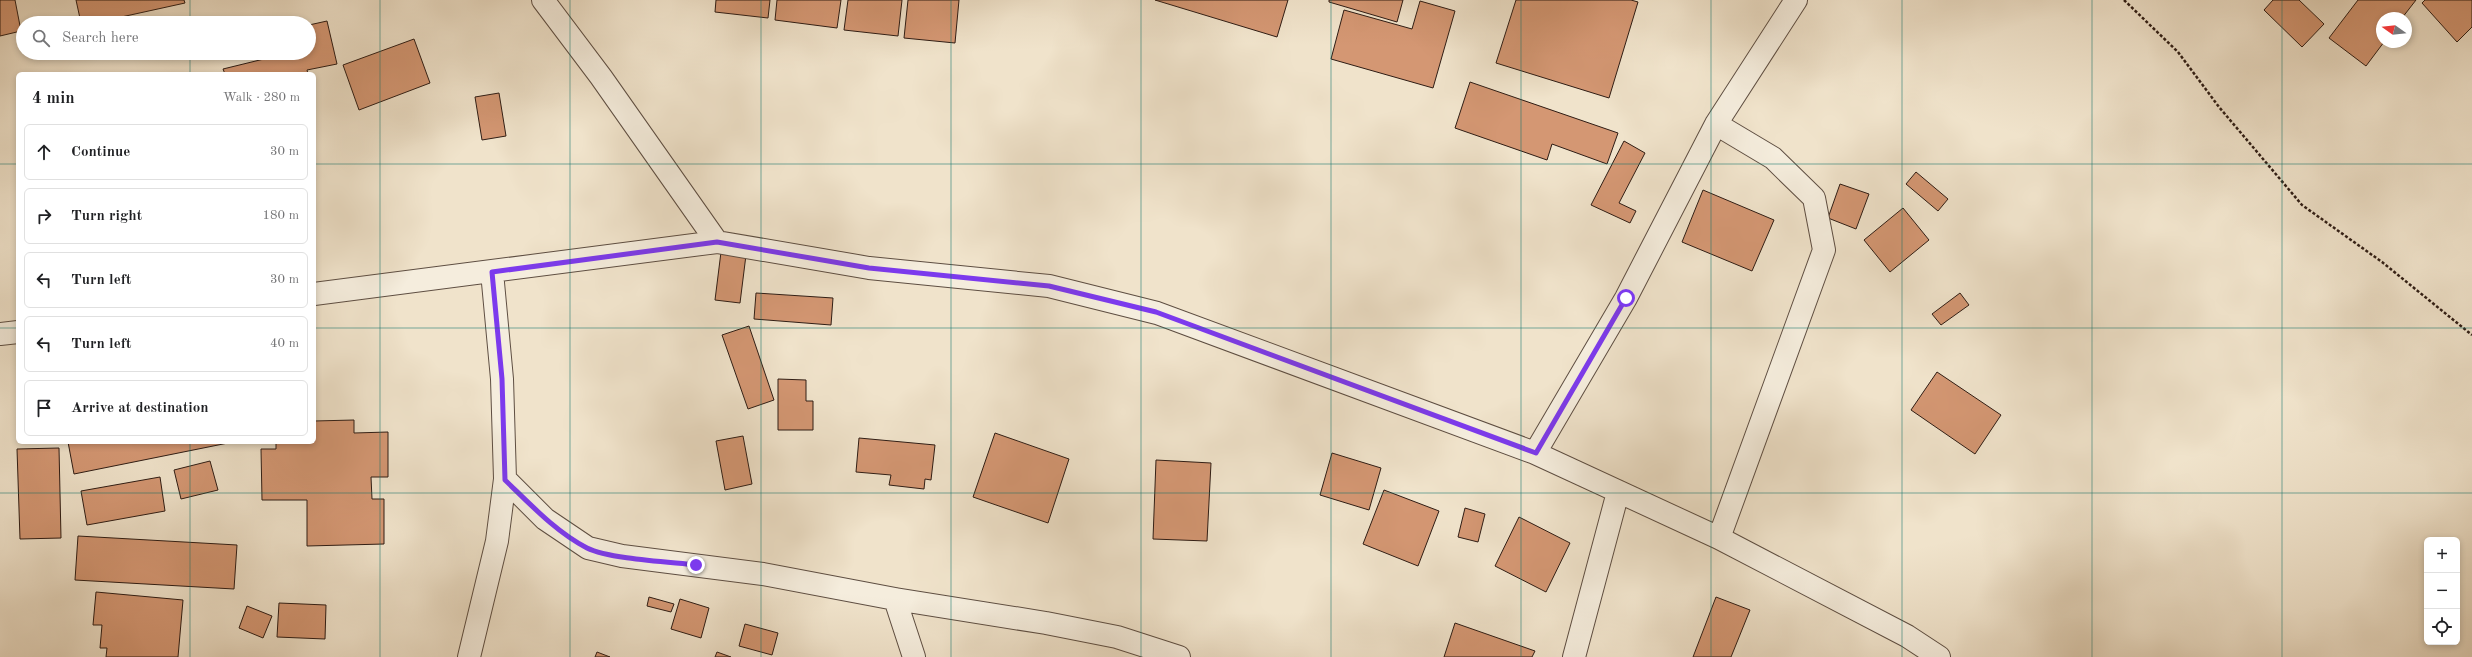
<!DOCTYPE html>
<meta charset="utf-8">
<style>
body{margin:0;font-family:"Old Standard TT",serif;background:#f2f2f2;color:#202124}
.controls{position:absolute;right:12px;bottom:12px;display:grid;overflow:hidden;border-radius:6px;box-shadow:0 2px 6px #0003}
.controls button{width:36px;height:36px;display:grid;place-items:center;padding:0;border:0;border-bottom:1px solid #e0e0e0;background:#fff;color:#202124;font:20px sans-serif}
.compass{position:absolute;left:2376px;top:12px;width:36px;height:36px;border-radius:50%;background:#fff;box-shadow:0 2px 6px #0003;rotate:285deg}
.stop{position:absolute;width:12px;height:12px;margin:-9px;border:3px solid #7c3aed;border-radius:50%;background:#fff}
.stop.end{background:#7c3aed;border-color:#fff;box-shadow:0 1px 4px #0008}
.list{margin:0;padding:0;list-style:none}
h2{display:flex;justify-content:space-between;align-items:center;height:52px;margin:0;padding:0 16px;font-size:17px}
h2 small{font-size:13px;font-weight:400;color:#757577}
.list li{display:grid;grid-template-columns:26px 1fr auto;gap:12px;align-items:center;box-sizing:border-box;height:56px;margin:0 8px 8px;padding:0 8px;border:1px solid #e0e0e0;border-radius:6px}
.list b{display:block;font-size:15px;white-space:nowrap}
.list em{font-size:13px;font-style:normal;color:#757577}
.icon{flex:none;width:22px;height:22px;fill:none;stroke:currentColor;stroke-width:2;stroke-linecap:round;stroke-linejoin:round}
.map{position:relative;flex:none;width:2472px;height:657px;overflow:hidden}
.search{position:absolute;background:#fff;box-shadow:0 2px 6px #0003;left:16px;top:16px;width:300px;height:44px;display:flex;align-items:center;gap:10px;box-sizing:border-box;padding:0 14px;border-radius:22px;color:#757577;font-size:15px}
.panel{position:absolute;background:#fff;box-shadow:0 2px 6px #0003;left:16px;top:72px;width:300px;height:372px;border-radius:6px}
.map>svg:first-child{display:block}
.building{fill:#d49773;stroke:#2e1c14}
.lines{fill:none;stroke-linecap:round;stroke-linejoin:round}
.minor-casing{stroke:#5e4e42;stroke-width:24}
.path{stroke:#2e1c14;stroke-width:2.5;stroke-dasharray:3 2;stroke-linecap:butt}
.minor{stroke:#f5eddd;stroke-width:22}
.route{stroke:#7c3aed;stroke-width:5}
.grid{fill:none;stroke:#0f766e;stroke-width:1;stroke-opacity:0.55}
</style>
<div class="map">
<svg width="2472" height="657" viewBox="0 0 2472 657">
<rect width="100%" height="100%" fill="#f0e3cb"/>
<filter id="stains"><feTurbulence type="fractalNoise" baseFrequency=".005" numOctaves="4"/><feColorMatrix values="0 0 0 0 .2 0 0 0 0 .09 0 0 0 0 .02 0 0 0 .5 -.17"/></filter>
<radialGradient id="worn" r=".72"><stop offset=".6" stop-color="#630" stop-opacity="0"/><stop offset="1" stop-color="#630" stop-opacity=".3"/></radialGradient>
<path class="building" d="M 0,0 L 15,0 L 21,31 L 0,36 Z
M 76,0 L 184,0 L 185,3 L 94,23 L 81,23 Z
M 716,0 L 770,0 L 768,18 L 715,12 Z
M 777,0 L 841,0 L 837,28 L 775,20 Z
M 848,0 L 902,0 L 898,36 L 844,30 Z
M 908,0 L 959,0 L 955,43 L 904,38 Z
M 1155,0 L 1288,0 L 1277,37 Z
M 1329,0 L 1403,0 L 1397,22 L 1329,2 Z
M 1516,0 L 1631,0 L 1638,2 L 1609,98 L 1496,63 Z
M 2273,0 L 2299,0 L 2324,24 L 2302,47 L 2264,10 Z
M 2358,0 L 2416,0 L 2402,18 L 2382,18 L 2382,42 L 2384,42 L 2366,66 L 2329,38 Z
M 2425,0 L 2472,0 L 2472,27 L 2457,42 L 2422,3 Z
M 1420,1 L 1455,11 L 1433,88 L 1331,59 L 1344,10 L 1412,29 Z
M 327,21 L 337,64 L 307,70 L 308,74 L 225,74 L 223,69 L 268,58 L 267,53 L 309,53 L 309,25 Z
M 414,39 L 430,83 L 359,110 L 343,65 Z
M 1470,82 L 1618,133 L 1607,164 L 1552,144 L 1547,160 L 1455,128 Z
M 499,93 L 506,136 L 482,140 L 475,97 Z
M 1624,141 L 1645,153 L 1619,203 L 1636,211 L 1630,223 L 1591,205 Z
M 1916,172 L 1948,199 L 1938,211 L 1906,184 Z
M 1840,184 L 1869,194 L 1856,229 L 1828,218 Z
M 1703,190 L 1774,220 L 1752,271 L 1682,242 Z
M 1903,208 L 1929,240 L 1890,272 L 1864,240 Z
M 721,252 L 746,255 L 740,303 L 715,300 Z
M 756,293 L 833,298 L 831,325 L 754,319 Z
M 1960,293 L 1969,305 L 1941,325 L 1932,314 Z
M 749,326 L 774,400 L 748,409 L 722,335 Z
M 1937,372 L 2001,415 L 1975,454 L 1911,410 Z
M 778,379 L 806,380 L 806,401 L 813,401 L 813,430 L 778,430 Z
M 354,420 L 354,433 L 388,432 L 388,477 L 371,477 L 372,499 L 384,499 L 384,544 L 307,546 L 307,500 L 262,500 L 261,449 L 276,449 L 276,442 L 314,442 L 314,421 Z
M 995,433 L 1069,459 L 1048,523 L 973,497 Z
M 743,436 L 752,484 L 725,490 L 716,441 Z
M 859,438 L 935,445 L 931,480 L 925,479 L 924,489 L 889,485 L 891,475 L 856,472 Z
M 68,442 L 233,442 L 74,474 Z
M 59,448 L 61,538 L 20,539 L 17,449 Z
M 1332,453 L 1381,468 L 1369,510 L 1320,495 Z
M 1156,460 L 1211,463 L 1207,541 L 1153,539 Z
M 210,461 L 218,490 L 181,499 L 174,470 Z
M 160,477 L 165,511 L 87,525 L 81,491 Z
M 1384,490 L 1439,511 L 1418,566 L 1363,544 Z
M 1465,508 L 1485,514 L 1478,542 L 1458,537 Z
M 1519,517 L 1570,543 L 1546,592 L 1495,566 Z
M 78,536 L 237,545 L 234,589 L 75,580 Z
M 96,592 L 183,600 L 178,657 L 106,657 L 107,648 L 100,648 L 102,625 L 93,625 Z
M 649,597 L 674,604 L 671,612 L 647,606 Z
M 1716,597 L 1750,610 L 1731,657 L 1693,657 Z
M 680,599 L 709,608 L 701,638 L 671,629 Z
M 279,603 L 326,605 L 325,639 L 277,637 Z
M 247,606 L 272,616 L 263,638 L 239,628 Z
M 1455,623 L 1535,651 L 1532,657 L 1444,657 Z
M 745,624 L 778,633 L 772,655 L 739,646 Z
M 597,652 L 610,657 L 595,657 Z
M 717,652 L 731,657 L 715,657 Z"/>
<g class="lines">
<g class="minor-casing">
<path id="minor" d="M 543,0 L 601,77 L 717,242
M 1716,124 L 1773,158 L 1814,198 L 1824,250 L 1719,538
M 314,294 L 717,242 L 869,268 L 1049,286 L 1157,313 L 1535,453 L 1719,538 L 1907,636 L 1939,657
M 0,334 L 18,332
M 1535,453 L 1626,298 L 1716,124 L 1796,0
M 505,479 L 545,519 L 588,548 L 622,556 L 763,574 L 895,599 L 1046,623 L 1117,637 L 1179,657
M 895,599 L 914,657
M 469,657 L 497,541 L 505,479 L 502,379 L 492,272
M 1574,657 L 1618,492"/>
</g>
<path class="path" d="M 2124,0 L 2178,52 L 2219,107 L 2302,205 L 2382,262 L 2472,335"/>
<use href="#minor" class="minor"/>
</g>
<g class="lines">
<path class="route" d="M 696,565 C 669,562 609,559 587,548 C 556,532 530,504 505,480 L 502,379 L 492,272 L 717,242 L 869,268 L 1049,286 L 1156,312 L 1536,453 L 1626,298"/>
</g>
<path class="grid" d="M 190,0 L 190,23M 380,0 L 380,657M 570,0 L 570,657M 761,0 L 761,657M 951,0 L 951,657M 1141,0 L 1141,657M 1331,0 L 1331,657M 1521,0 L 1521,657M 1711,0 L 1711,657M 1902,0 L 1902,657M 2092,0 L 2092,657M 2282,0 L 2282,657M 190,53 L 190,74M 0,164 L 18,164M 314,164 L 2472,164M 0,328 L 18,328M 314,328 L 2472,328M 190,442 L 190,657M 0,493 L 2472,493"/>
<rect width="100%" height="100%" filter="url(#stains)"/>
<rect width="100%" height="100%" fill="url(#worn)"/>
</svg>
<div class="controls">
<button>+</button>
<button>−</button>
<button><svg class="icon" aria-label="locate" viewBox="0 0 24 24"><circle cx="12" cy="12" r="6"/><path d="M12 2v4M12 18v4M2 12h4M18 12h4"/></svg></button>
</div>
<svg class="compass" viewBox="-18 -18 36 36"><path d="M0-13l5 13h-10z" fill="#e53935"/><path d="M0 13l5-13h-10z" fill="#757577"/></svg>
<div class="stop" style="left:1626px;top:298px"></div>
<div class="stop end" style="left:696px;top:565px"></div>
<div class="search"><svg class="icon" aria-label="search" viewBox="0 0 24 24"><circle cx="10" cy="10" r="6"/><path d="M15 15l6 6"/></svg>Search here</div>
<section class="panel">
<h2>4 min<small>Walk · 280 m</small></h2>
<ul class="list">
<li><svg class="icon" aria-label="ahead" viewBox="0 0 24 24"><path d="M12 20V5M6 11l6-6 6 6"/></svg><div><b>Continue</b></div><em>30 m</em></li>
<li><svg class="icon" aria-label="right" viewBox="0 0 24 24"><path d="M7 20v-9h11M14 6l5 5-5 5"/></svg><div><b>Turn right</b></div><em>180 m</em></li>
<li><svg class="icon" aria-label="left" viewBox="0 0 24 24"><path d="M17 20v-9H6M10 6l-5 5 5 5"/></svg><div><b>Turn left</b></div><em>30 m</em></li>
<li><svg class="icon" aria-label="left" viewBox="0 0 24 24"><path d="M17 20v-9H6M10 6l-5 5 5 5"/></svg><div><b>Turn left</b></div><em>40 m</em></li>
<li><svg class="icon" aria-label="arrive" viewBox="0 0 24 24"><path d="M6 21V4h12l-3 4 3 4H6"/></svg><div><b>Arrive at destination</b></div></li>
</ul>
</section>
</div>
